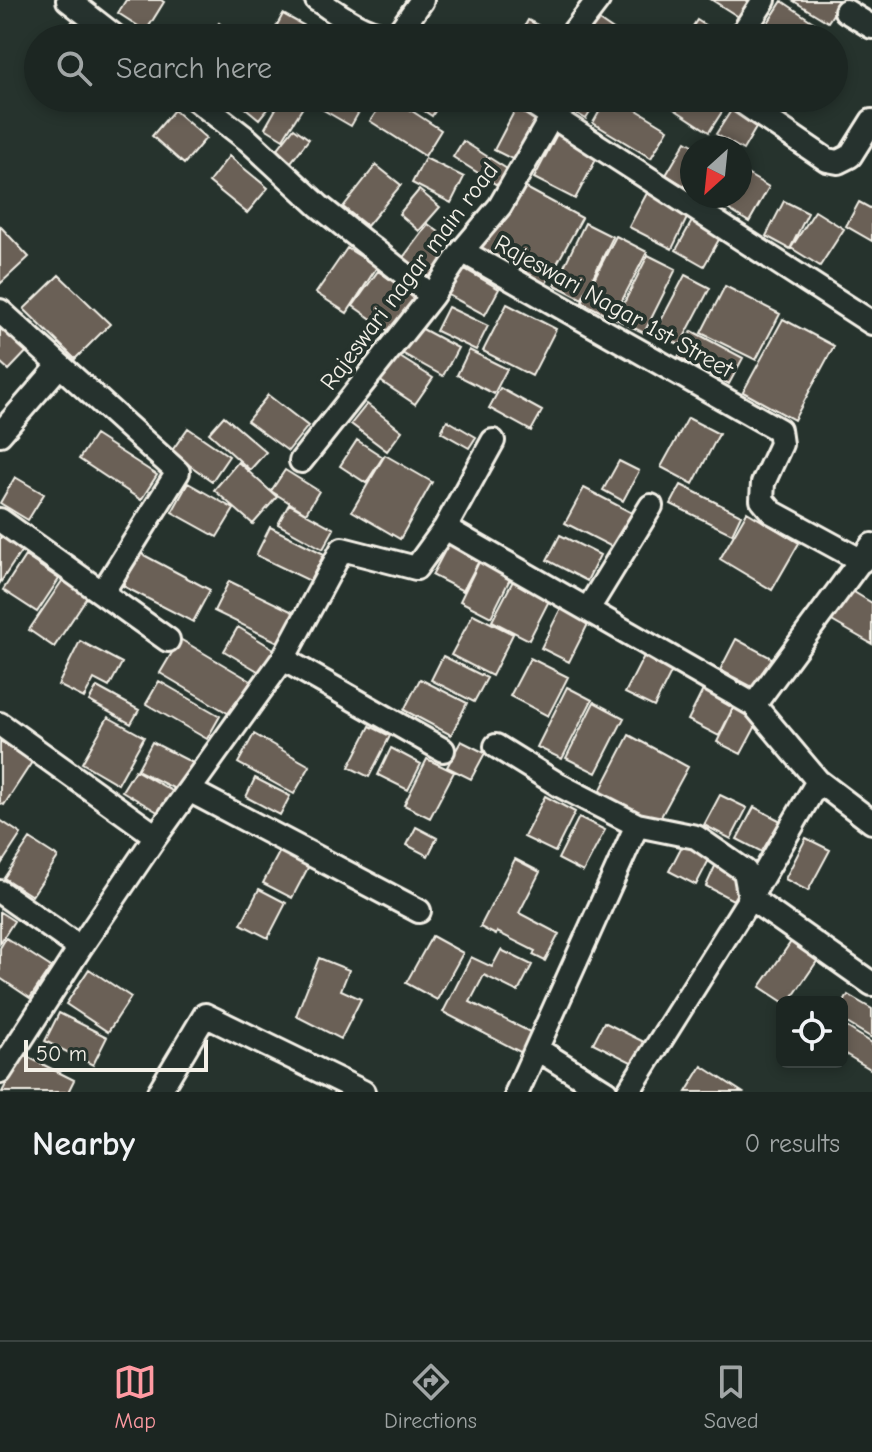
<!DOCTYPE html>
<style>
body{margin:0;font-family:"Comic Neue",sans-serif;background:#252e2a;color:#f1f3f6}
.controls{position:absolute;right:24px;bottom:24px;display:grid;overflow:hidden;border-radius:12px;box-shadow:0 4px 12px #0003}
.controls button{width:72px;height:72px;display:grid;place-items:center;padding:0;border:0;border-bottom:2px solid #3a4340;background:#1c2622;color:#f1f3f6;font:40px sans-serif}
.compass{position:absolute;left:680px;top:136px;width:72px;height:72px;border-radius:50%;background:#1c2622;box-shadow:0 4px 12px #0003;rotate:207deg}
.scale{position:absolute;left:24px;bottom:20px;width:184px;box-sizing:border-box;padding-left:8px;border:4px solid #f4f1e8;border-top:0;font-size:22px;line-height:28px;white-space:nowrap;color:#f4f1e8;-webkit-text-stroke:6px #26332d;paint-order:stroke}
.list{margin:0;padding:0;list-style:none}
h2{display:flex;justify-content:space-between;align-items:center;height:104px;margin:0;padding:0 32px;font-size:34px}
h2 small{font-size:26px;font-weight:400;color:#a0a5a5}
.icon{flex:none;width:44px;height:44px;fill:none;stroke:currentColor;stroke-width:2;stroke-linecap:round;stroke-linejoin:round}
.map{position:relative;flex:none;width:872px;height:1092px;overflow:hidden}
.search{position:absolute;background:#1c2622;box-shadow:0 4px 12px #0003;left:24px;right:24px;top:24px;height:88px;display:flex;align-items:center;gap:20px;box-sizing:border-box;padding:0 28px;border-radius:44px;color:#a0a5a5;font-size:30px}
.sheet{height:248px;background:#1c2622}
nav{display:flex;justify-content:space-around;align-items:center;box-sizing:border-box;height:112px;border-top:2px solid #3a4340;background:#1c2622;font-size:22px;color:#a0a5a5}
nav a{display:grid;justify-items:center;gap:4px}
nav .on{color:#ff9aa2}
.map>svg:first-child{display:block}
.building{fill:#6b6056;stroke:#f4f1e8;stroke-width:2}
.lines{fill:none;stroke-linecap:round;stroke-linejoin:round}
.minor-casing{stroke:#f4f1e8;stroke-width:28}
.minor{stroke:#26332d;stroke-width:22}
.labels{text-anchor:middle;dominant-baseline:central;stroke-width:8;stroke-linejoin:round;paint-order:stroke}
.street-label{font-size:24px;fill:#f4f1e8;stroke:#26332d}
</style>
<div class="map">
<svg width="872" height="1092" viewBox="0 0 872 1092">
<rect width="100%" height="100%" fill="#26332d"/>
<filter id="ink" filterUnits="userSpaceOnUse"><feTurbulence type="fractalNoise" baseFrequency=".0125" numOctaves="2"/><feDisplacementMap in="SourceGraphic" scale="16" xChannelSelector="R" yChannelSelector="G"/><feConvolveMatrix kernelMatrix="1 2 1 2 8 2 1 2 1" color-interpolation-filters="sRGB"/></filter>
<g filter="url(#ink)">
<path class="building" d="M 126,0 L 161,0 L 164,2 L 146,31 L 118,13 Z
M 712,0 L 759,0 L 745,21 Z
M 792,0 L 842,0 L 828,22 Z
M 782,1 L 825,30 L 820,38 L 778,38 L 764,29 Z
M 283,14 L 323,36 L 322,38 L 270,38 Z
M 593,16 L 625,38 L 588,38 L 581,33 Z
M 75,18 L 100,38 L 59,38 Z
M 528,20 L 556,35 L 555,38 L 518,38 Z
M 697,20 L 725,38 L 686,37 Z
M 219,23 L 237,38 L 207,38 Z
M 237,98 L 276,98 L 259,119 L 236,100 Z
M 282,98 L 289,98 L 303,107 L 283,139 L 265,128 Z
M 317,98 L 367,98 L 351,126 L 313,104 Z
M 386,98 L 392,98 L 441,130 L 425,156 L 370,121 Z
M 405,98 L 443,98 L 432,116 Z
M 551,98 L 599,98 L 586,119 Z
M 607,98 L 617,98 L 668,129 L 651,158 L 593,123 Z
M 664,98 L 718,98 L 727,104 L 709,132 L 662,101 Z
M 734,106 L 760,121 L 743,150 L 716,134 Z
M 516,108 L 539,121 L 518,162 L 494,150 Z
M 174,110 L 206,138 L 184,164 L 152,136 Z
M 294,128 L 309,139 L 291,162 L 276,151 Z
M 558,132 L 599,154 L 575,199 L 534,178 Z
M 463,141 L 515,174 L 505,190 L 453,157 Z
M 686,141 L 698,148 L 692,148 L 692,190 L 666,175 Z
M 229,156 L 268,188 L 247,213 L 209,182 Z
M 425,158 L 464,177 L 451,203 L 412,183 Z
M 376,165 L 401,185 L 367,226 L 343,207 Z
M 742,171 L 769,187 L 749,222 L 721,205 L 727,196 L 740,196 Z
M 517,183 L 582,218 L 543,289 L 478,253 Z
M 419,190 L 440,207 L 419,231 L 399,214 Z
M 647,193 L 689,214 L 672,249 L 629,227 Z
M 784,201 L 808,213 L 790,249 L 766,236 Z
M 859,202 L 872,209 L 872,241 L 846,226 Z
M 815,211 L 844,229 L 820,266 L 791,248 Z
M 692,221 L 721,236 L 704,266 L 676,250 Z
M 585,223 L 613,237 L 582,299 L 555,285 Z
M 428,224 L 459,247 L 432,282 L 402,259 Z
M 0,226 L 29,257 L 0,284 Z
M 616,236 L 647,252 L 613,318 L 582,302 Z
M 347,248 L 377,267 L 347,313 L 316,293 Z
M 648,255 L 676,269 L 644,333 L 616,319 Z
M 456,264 L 499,289 L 485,315 L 441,291 Z
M 378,271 L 415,297 L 390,332 L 353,306 Z
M 59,275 L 110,324 L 75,359 L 24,309 Z
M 685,275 L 710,288 L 680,345 L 655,332 Z
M 725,286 L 780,314 L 756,360 L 701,333 Z
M 507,304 L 556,329 L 532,376 L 483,351 Z
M 448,307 L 488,326 L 476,350 L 436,331 Z
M 0,318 L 31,347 L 9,370 L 0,362 Z
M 783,319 L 834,346 L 794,420 L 743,392 Z
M 417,326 L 458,348 L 443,376 L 402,353 Z
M 692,331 L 743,358 L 729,384 L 678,357 Z
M 469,350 L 507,369 L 494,394 L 457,375 Z
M 392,352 L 433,378 L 415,404 L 376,378 Z
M 500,388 L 542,411 L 531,431 L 489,408 Z
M 268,395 L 308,426 L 288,451 L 247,421 Z
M 367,404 L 402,431 L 387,451 L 351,424 Z
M 224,416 L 266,452 L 250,470 L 209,433 Z
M 688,418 L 719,434 L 693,484 L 661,467 Z
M 447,420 L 476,437 L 469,448 L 441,432 Z
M 188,428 L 229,456 L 212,481 L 171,452 Z
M 95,435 L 157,475 L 141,500 L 79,459 Z
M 357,440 L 383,457 L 366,483 L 340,466 Z
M 385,455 L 432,482 L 400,539 L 352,511 Z
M 619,461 L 639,471 L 623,501 L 603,490 Z
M 238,462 L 277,497 L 253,524 L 214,490 Z
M 285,470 L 319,491 L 306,513 L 271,491 Z
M 15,477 L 44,494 L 28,520 L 0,503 Z
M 188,483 L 234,509 L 217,537 L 172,512 Z
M 681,485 L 741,515 L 732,534 L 671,504 Z
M 584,488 L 636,515 L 618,550 L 565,523 Z
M 289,504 L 334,529 L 323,549 L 278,524 Z
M 747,512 L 799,543 L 772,590 L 720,559 Z
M 270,527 L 324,554 L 310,581 L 256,555 Z
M 560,535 L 600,555 L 587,581 L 547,560 Z
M 0,536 L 22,550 L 0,583 Z
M 450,541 L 481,557 L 463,591 L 432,575 Z
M 140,553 L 210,590 L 193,622 L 123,586 Z
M 25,556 L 59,579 L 37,612 L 3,590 Z
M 481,558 L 513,573 L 491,617 L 460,601 Z
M 66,575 L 91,591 L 54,647 L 29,630 Z
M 516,575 L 553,593 L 529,640 L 492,621 Z
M 229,581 L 297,614 L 282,644 L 214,611 Z
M 849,589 L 872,603 L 872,644 L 830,620 Z
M 562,606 L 590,620 L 569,662 L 541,648 Z
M 473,614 L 513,634 L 492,676 L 451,655 Z
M 238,627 L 277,651 L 263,674 L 224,651 Z
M 180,639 L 251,681 L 231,715 L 160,673 Z
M 736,639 L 777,661 L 760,691 L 720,670 Z
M 80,641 L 122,663 L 109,687 L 94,679 L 84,698 L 58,685 Z
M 646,652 L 674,667 L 654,707 L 625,693 Z
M 443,656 L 487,678 L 474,702 L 431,680 Z
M 530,658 L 568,677 L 548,716 L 510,696 Z
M 420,679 L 467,703 L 451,735 L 404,710 Z
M 159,681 L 220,716 L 207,739 L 146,704 Z
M 705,686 L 736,702 L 719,736 L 688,720 Z
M 97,687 L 139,710 L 131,724 L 89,701 Z
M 567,687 L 592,700 L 562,759 L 537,747 Z
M 594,702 L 624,718 L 596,773 L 566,758 Z
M 734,707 L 759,720 L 741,754 L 717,742 Z
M 108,717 L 144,737 L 118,784 L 82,763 Z
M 370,726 L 390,736 L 369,777 L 349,767 Z
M 254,734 L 310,766 L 294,794 L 238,763 Z
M 629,735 L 688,767 L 657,824 L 599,793 Z
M 0,741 L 32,762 L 4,805 L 0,803 Z
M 461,741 L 485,753 L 471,779 L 447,767 Z
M 152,742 L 195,764 L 181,792 L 137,770 Z
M 391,748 L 421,764 L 408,790 L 378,775 Z
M 427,759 L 454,772 L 430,818 L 404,805 Z
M 135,770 L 174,792 L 161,814 L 122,791 Z
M 255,778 L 290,796 L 280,815 L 246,797 Z
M 720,795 L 747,808 L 731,839 L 704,825 Z
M 545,796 L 575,812 L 555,852 L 524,837 Z
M 754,807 L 781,821 L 764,853 L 737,839 Z
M 579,817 L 605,830 L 583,872 L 558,859 Z
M 0,820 L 21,834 L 0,866 Z
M 416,827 L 437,838 L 428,856 L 407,845 Z
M 686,838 L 713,852 L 696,885 L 669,871 Z
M 806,838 L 830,850 L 808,891 L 785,879 Z
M 30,839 L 58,857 L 32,896 L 4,878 Z
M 282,847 L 311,862 L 292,898 L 263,883 Z
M 515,859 L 540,872 L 519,913 L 559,934 L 545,961 L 533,955 L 535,951 L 497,932 L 496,935 L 480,927 Z
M 716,864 L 745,879 L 733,900 L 706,886 Z
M 259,889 L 286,903 L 268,938 L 241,924 Z
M 0,912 L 14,921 L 0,943 Z
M 432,936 L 463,953 L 437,1000 L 406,983 Z
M 795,936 L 822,954 L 789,1002 L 783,1002 L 760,987 Z
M 6,938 L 51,967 L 30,998 L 0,978 L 0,948 Z
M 501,950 L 532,965 L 518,992 L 484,975 L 470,1002 L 534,1034 L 524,1054 L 443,1012 L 471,957 L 492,967 Z
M 319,958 L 349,970 L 341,990 L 361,999 L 341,1039 L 296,1016 Z
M 89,969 L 131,997 L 108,1032 L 66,1004 Z
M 848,995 L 872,1009 L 872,1038 L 842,1020 L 842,1006 Z
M 59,1013 L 107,1037 L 93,1065 L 45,1041 Z
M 604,1022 L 648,1044 L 637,1065 L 593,1043 Z
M 842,1024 L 872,1043 L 872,1070 L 842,1052 Z
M 22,1054 L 74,1080 L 68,1092 L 2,1092 Z
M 702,1066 L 742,1092 L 686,1092 Z"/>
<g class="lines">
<g class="minor-casing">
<path id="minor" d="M 68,0 L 117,38
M 317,0 C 341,15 367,38 397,35 L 422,0
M 846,11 L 872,27
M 740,37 L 764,0
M 569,38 L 598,0
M 194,98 L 248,140 L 319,206 L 432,296
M 524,98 L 872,323
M 736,98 L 827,160 L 838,162 L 850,156 L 872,121
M 462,251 L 779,430 L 781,444 L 763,483 L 762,500 L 772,512 L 862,561
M 0,311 L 178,472 L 102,593
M 0,434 L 60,365
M 301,461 L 432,296 L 462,251 L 500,206 L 552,116
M 0,520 L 168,640
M 445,528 L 754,705 L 818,781 L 872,822
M 588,609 L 651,506
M 283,659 L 443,750
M 754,705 L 872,545
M 0,724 L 156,836
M 496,746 L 559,785 L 637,825 L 696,837 L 745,871 L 750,898 L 872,984
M 189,790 L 419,911
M 0,892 L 80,948 L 156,836 L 283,659 L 342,549 L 416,568 L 445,528 L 493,441
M 537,1049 L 606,1092
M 0,1072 L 80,948
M 159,1092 L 205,1015 L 363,1092
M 517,1092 L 637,825
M 628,1092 L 750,898 L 818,781"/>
</g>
<use href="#minor" class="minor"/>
</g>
</g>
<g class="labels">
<g class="street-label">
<text transform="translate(409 276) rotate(-53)">Rajeswari nagar main road</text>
<text transform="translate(614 306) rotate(29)">Rajeswari Nagar 1st Street</text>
</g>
</g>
</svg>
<div class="controls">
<button><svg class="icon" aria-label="locate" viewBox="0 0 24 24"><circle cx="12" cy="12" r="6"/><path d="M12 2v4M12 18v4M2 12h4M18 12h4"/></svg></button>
</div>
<svg class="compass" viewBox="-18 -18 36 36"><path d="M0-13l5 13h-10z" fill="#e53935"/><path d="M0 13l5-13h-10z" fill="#a0a5a5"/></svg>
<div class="scale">50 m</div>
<div class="search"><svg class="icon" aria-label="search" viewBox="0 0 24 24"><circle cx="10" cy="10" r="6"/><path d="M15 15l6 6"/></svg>Search here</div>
</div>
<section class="sheet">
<h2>Nearby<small>0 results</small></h2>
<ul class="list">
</ul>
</section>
<nav>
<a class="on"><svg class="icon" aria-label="map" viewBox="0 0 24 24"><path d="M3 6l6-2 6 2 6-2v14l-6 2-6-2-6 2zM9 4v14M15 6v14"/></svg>Map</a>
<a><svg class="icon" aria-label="directions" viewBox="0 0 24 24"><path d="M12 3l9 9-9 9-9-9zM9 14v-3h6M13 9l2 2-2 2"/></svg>Directions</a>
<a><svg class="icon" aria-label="saved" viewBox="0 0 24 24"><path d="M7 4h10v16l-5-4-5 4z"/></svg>Saved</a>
</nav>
